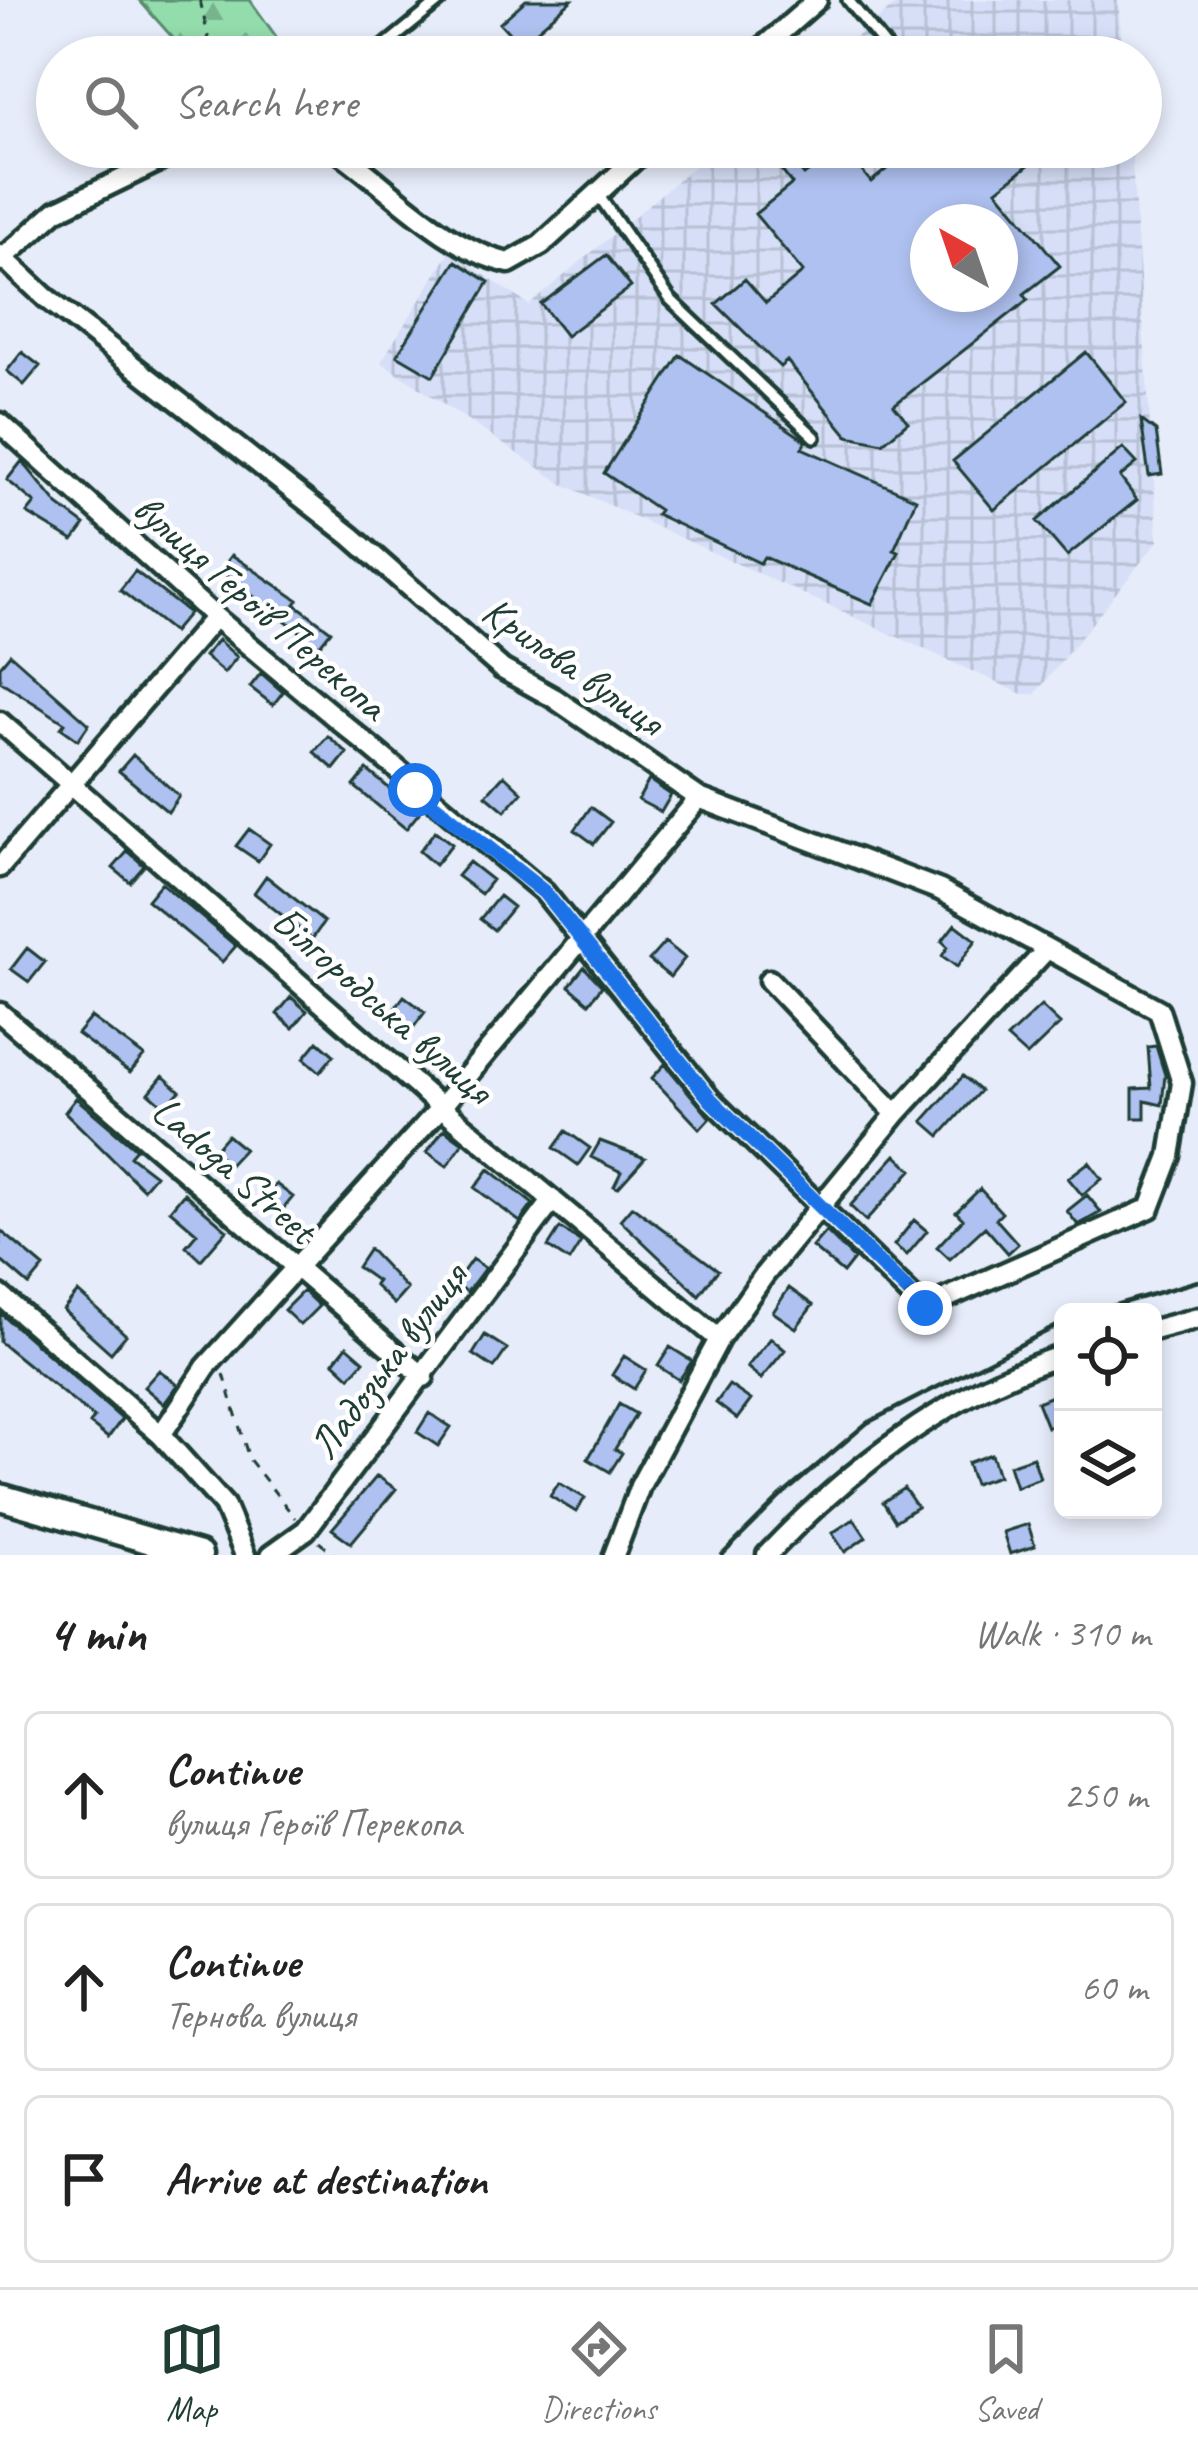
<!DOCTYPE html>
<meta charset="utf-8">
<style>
body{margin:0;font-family:Caveat,sans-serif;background:#f2f2f2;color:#222}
.controls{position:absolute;right:36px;bottom:36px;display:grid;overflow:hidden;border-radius:18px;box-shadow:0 6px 18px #0003}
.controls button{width:108px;height:108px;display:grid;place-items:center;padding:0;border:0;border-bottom:3px solid #e0e0e0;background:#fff;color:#222;font:60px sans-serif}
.compass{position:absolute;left:910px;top:204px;width:108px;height:108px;border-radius:50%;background:#fff;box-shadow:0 6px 18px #0003;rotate:320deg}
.stop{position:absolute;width:36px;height:36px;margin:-27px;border:9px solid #1a73e8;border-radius:50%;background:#fff}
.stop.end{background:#1a73e8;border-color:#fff;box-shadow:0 3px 12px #0008}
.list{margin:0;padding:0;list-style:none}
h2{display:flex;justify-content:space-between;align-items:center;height:156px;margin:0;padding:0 48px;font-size:51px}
h2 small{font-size:39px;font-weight:400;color:#767676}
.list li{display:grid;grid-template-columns:78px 1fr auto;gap:36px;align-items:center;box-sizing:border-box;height:168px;margin:0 24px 24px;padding:0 24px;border:3px solid #e0e0e0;border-radius:18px}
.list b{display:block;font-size:45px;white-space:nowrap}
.list p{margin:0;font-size:39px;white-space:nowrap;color:#767676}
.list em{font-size:39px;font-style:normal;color:#767676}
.icon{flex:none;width:66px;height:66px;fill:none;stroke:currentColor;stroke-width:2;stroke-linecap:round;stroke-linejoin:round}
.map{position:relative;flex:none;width:1198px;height:1555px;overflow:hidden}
.search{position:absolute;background:#fff;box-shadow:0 6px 18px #0003;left:36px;right:36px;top:36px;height:132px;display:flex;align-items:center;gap:30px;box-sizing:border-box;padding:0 42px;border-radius:66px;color:#767676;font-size:45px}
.sheet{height:732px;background:#fff}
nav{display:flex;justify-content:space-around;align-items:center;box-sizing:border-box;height:168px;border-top:3px solid #e0e0e0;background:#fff;font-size:33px;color:#767676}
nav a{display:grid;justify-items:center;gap:6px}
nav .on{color:#1f3d34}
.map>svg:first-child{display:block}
.industrial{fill:url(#industrial-grid);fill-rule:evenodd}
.forest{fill:url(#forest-firs);stroke:#598c70;stroke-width:3}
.building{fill:#afc1f0;stroke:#1f3d34;stroke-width:3;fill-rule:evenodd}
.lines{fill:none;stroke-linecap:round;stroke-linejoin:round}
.service-casing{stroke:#1f3d34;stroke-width:18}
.minor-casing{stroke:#1f3d34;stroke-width:27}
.tertiary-casing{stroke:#1f3d34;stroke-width:33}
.path{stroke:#1f3d34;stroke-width:3;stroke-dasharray:9 9;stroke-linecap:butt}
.service{stroke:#fff;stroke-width:9}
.minor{stroke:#fff;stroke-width:18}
.tertiary{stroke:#fff;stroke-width:24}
.rail{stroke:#1f3d34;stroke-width:4.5}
.route{stroke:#1a73e8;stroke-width:15}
.labels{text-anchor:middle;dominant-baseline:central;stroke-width:9;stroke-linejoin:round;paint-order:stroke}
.street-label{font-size:42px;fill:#1f3d34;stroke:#fff}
</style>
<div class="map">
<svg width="1198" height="1555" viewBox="0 0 1198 1555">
<defs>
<pattern id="industrial-grid" width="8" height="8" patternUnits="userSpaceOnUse" patternTransform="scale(3)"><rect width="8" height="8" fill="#d6dff7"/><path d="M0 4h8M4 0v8" fill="none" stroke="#b7c0d4"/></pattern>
<pattern id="forest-firs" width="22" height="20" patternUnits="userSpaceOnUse" patternTransform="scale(3)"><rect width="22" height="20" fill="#93dcac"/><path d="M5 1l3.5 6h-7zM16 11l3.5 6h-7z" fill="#77b48d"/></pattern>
</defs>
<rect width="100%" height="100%" fill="#e7ecfa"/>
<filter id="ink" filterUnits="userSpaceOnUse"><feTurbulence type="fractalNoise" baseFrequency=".00833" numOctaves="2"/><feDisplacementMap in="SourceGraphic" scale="24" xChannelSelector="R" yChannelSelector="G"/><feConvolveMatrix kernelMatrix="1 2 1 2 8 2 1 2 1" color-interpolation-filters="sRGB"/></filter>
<g filter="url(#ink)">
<path class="industrial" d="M 902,0 L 1118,0 L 1123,57 L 830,57 Z
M 717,147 L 1131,147 L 1158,541 L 1035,694 L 1022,694 L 563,484 L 381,362 L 450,252 L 529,305 ZM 928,222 L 1000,222 L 1000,294 L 928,294 Z"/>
<path class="forest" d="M 139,0 L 250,0 L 277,38 L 250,57 L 190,57 Z"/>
<path class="building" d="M 526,0 L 572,0 L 520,45 L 500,23 Z
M 741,147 L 781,147 L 804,175 L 842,147 L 871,182 L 914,147 L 1032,147 L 1040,156 L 997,190 L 1060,266 L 1024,294 L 1028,300 L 894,405 L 908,422 L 883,443 L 848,436 L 787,361 L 780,367 L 716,304 L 745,279 L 766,303 L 803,272 L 755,214 L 792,184 L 769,154 L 756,165 ZM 928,222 L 1000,222 L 1000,294 L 928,294 Z
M 606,255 L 631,287 L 566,336 L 541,304 Z
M 456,261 L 489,282 L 433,376 L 397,355 Z
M 22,352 L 40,366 L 24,385 L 7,371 Z
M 1086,352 L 1126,402 L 994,510 L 953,461 Z
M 680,355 L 806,441 L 802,448 L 916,499 L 894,550 L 899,552 L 872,604 L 764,557 L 760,563 L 656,514 L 659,510 L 604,473 Z
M 1141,420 L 1156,431 L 1162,474 L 1149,476 Z
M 1123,448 L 1137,463 L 1120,477 L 1137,500 L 1067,556 L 1037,521 Z
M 22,461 L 58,505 L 85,525 L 73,541 L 27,513 L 35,503 L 7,480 Z
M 232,555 L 298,600 L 295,604 L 331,631 L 319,646 L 220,571 Z
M 135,571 L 189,613 L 173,632 L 120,590 Z
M 218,640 L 237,657 L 224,673 L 204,656 Z
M 10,654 L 89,724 L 78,740 L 61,728 L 65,723 L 0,681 L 0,666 Z
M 261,673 L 283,692 L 273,705 L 250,687 Z
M 328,736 L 347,753 L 334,769 L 314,752 Z
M 133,755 L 179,796 L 168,812 L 119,771 Z
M 367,770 L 419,813 L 406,829 L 354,786 Z
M 504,775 L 522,792 L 505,811 L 486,795 Z
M 649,780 L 671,795 L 661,812 L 638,800 Z
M 591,807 L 611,822 L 594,844 L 575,830 Z
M 249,829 L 270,844 L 258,861 L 236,846 Z
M 435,831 L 452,844 L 435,865 L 419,851 Z
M 128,851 L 144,866 L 130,882 L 113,868 Z
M 469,862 L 492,880 L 481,894 L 457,876 Z
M 266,876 L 324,922 L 312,939 L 254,893 Z
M 161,883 L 236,946 L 222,962 L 147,900 Z
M 499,896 L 513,907 L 494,930 L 480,919 Z
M 955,924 L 976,940 L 957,967 L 942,956 L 948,947 L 942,941 Z
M 665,942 L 685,958 L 670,977 L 649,960 Z
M 27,948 L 45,962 L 29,982 L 11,969 Z
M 584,967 L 602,986 L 589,1003 L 569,986 Z
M 404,996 L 425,1012 L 413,1028 L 392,1012 Z
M 291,997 L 307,1011 L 293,1028 L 277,1014 Z
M 1041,1006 L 1060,1024 L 1027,1056 L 1007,1038 Z
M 91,1017 L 144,1056 L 130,1073 L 77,1034 Z
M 318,1041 L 334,1055 L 320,1072 L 304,1058 Z
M 1156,1046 L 1165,1075 L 1162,1105 L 1145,1101 L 1145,1118 L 1133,1118 L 1133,1089 L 1151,1088 L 1148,1047 Z
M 665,1064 L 710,1118 L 700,1129 L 652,1078 Z
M 163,1076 L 180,1091 L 165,1107 L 149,1093 Z
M 963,1076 L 980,1091 L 940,1136 L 923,1121 Z
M 76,1098 L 136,1149 L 130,1156 L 155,1175 L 143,1189 L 65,1112 Z
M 444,1129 L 463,1143 L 447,1166 L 427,1152 Z
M 566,1131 L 590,1148 L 578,1165 L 554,1148 Z
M 227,1135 L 244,1149 L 229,1165 L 213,1151 Z
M 600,1141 L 645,1158 L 618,1188 L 614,1186 L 621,1172 L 591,1157 Z
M 896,1155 L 912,1170 L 866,1221 L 850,1206 Z
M 1089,1162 L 1102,1179 L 1082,1195 L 1068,1178 Z
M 489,1169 L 533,1204 L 520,1222 L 475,1188 Z
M 276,1184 L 293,1197 L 279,1214 L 262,1200 Z
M 980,1189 L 1002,1213 L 996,1219 L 1018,1244 L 1008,1253 L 985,1227 L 950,1259 L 937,1247 L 963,1219 L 956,1212 Z
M 184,1193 L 227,1230 L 201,1260 L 186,1246 L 197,1233 L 170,1210 Z
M 1087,1195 L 1101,1212 L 1078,1225 L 1067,1211 Z
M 632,1206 L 718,1270 L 699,1295 L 620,1220 Z
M 914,1220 L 927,1231 L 907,1255 L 894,1245 Z
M 560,1228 L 581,1242 L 569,1261 L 548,1247 Z
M 0,1230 L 44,1267 L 29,1285 L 0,1260 Z
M 826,1231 L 854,1259 L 843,1273 L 812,1247 Z
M 369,1249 L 407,1289 L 394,1304 L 374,1285 L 377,1281 L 357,1267 Z
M 472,1259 L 485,1268 L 467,1292 L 455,1283 Z
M 789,1288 L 813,1305 L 796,1328 L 773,1312 Z
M 303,1291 L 319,1306 L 300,1325 L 284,1310 Z
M 78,1292 L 126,1335 L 111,1353 L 63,1310 Z
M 0,1313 L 122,1419 L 108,1438 L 90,1424 L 94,1418 L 0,1342 Z
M 485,1335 L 507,1349 L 494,1368 L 473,1354 Z
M 771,1338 L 785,1350 L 761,1379 L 747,1367 Z
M 347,1346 L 364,1361 L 350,1377 L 334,1362 Z
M 670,1347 L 692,1361 L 679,1380 L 658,1366 Z
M 624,1356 L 646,1370 L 634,1389 L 612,1375 Z
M 159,1370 L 178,1385 L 164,1404 L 144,1387 Z
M 729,1385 L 751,1400 L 737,1419 L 716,1403 Z
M 1063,1391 L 1063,1421 L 1047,1427 L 1037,1402 Z
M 619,1404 L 636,1414 L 615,1449 L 622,1453 L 610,1472 L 588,1459 Z
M 429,1413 L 451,1427 L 438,1446 L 417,1432 Z
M 991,1454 L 998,1476 L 974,1484 L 967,1463 Z
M 1033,1457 L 1040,1478 L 1016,1487 L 1009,1465 Z
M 377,1476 L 396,1489 L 351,1543 L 332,1529 Z
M 559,1483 L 585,1498 L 576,1512 L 550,1496 Z
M 904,1488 L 917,1507 L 895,1521 L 883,1502 Z
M 854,1519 L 866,1537 L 845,1552 L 832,1533 Z
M 1028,1524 L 1035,1546 L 1010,1554 L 1003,1532 Z"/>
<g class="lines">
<g class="service-casing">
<path id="service" d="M 848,0 L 894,57
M 371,57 L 441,0
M 597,193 L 670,299 L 815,437"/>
</g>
<g class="minor-casing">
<path id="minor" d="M 752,57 L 817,0
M 332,147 C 388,185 442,248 509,263 L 541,245 L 648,147
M 0,255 L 45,297 L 351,536 L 502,669 L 554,698 L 699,798 L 940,890 L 1159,1010 L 1182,1083 L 1170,1156 L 1150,1208 L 924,1308 L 711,1100 L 544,892 L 215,617 L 0,423
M 0,261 L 56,211 L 188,147
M 0,722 L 441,1107 L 719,1339
M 0,867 L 215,617
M 769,980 L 896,1114
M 0,1013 L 424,1377
M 0,1295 L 161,1435 L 224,1505 L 245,1555
M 1153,1330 L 1198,1318
M 161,1435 L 206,1367 L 441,1107 L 699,798
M 271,1555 L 306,1530 L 553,1200
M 614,1555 L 640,1486 L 719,1339 L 765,1274 L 896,1114 L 1046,950
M 767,1555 C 847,1470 951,1391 1063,1355"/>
</g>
<g class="tertiary-casing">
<path id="tertiary" d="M 0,1497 L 199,1555"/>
</g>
<path class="path" d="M 200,0 L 208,36 L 201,57
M 224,1374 L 249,1459 L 295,1518
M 319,1542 L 335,1555"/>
<use href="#service" class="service"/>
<use href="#minor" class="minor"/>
<use href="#tertiary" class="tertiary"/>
<path class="rail" d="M 1091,1312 L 1198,1281
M 722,1555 L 780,1497 L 867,1423 L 1063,1323"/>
</g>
</g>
<g class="lines" filter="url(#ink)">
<path class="route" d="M 415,790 L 544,892 L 711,1100 L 925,1308"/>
</g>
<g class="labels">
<g class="street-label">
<text transform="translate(260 607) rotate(41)">вулиця Героїв Перекопа</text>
<text transform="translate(573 666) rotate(35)">Крилова вулиця</text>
<text transform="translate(382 1005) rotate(41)">Білгородська вулиця</text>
<text transform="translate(234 1170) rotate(41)">Ladoga Street</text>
<text transform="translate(388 1361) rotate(-53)">Ладозька вулиця</text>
</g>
</g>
</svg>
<div class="controls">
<button><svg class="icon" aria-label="locate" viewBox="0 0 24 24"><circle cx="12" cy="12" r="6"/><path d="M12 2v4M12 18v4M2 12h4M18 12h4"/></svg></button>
<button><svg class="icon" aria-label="layers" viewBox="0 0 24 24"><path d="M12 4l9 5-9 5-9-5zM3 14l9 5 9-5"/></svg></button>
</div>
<svg class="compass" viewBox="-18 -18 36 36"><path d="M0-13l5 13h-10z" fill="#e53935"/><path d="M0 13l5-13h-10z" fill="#767676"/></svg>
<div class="stop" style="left:415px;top:790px"></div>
<div class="stop end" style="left:925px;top:1308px"></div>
<div class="search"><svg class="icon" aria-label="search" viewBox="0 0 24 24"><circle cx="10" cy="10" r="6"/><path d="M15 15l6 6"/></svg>Search here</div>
</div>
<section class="sheet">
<h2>4 min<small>Walk · 310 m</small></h2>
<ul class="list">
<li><svg class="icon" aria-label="ahead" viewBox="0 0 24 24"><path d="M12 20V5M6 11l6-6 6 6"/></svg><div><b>Continue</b><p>вулиця Героїв Перекопа</p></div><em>250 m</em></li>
<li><svg class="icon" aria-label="ahead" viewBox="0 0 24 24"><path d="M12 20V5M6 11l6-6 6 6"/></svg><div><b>Continue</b><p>Тернова вулиця</p></div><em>60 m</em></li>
<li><svg class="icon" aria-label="arrive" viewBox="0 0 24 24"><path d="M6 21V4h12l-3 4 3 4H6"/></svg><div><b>Arrive at destination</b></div></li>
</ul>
</section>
<nav>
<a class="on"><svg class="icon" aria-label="map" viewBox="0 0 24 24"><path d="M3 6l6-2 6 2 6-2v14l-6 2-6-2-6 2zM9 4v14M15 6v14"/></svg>Map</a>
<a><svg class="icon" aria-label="directions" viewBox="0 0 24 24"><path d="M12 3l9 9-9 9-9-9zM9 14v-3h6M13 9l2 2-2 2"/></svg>Directions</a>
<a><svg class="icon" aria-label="saved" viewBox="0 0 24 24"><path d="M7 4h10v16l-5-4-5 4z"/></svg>Saved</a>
</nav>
